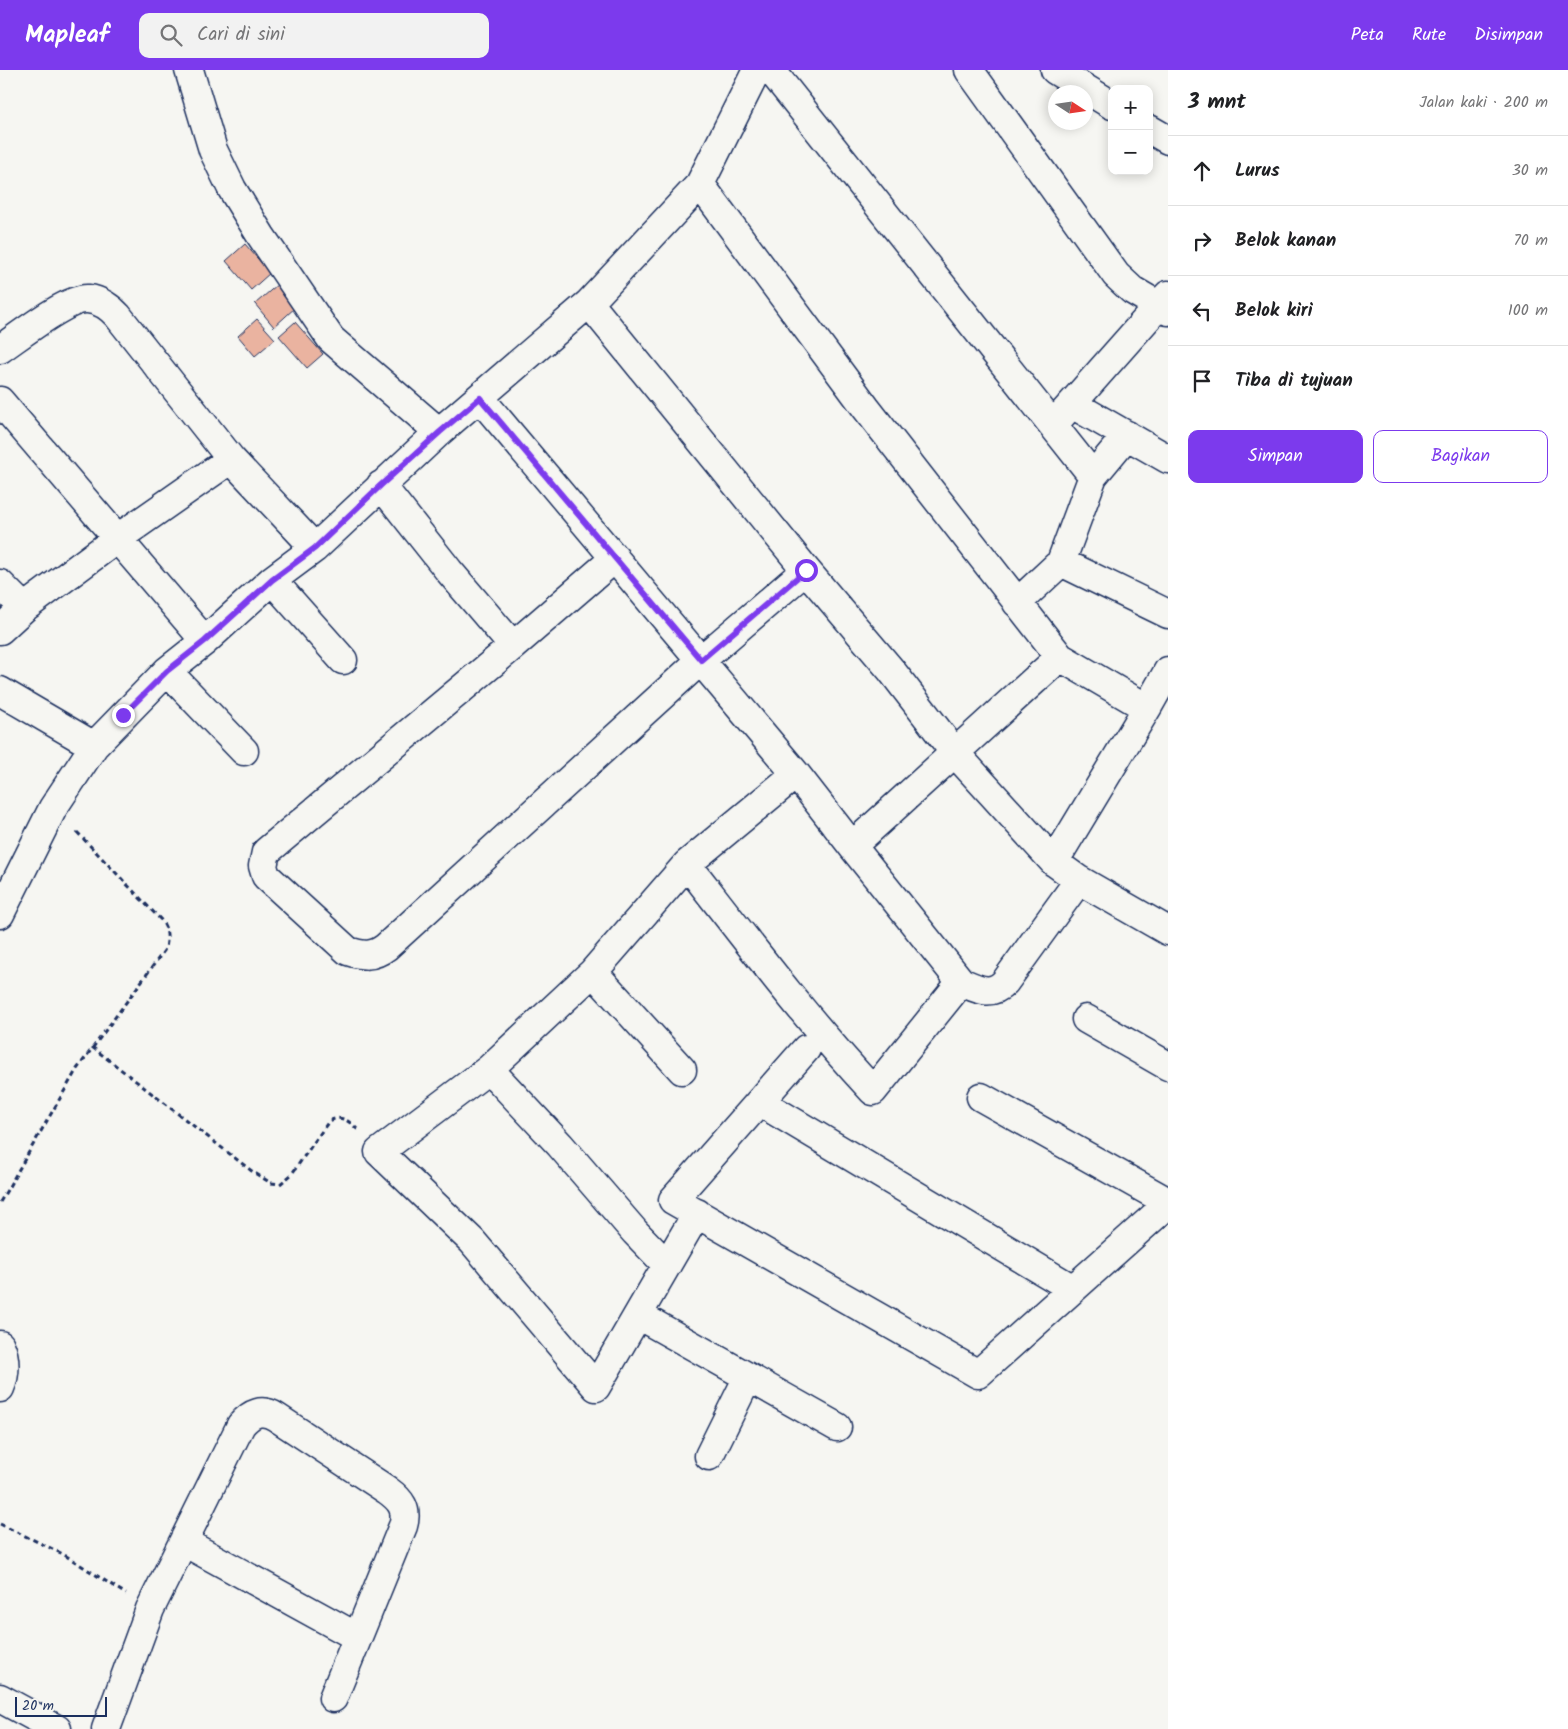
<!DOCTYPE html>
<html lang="id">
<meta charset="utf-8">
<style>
body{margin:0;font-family:Kalam,sans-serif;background:#f2f2f2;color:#202124}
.controls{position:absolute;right:15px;top:15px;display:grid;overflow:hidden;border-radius:10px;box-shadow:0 2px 12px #0003}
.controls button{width:45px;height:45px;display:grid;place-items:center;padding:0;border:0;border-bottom:1px solid #e0e0e0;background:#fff;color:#202124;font:25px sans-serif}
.compass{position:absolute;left:1048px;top:15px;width:45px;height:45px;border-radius:50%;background:#fff;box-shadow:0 2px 12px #0003;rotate:102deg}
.scale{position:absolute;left:15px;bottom:12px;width:92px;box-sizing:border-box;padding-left:5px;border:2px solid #1b2f5e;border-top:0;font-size:14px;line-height:18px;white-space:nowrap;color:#1b2f5e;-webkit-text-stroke:4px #f6f6f2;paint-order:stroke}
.stop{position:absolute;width:15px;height:15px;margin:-11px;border:4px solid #7c3aed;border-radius:50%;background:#fff}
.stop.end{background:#7c3aed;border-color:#fff;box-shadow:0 1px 5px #0008}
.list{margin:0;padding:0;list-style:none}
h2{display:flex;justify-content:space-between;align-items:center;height:65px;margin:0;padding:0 20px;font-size:21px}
h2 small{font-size:16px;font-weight:400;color:#757577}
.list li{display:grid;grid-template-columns:32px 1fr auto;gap:15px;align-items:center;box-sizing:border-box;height:70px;padding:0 20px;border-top:1px solid #e0e0e0}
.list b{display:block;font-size:19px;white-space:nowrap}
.list em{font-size:16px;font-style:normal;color:#757577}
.actions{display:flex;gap:10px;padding:15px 20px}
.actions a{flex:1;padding:11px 0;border:1px solid #7c3aed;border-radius:10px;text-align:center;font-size:18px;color:#7c3aed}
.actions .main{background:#7c3aed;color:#fff}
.icon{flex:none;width:28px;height:28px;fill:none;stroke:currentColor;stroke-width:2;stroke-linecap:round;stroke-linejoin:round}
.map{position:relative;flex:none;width:1168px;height:1659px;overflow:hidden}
header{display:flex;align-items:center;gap:30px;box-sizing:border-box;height:70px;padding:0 25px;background:#7c3aed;color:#fff}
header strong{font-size:24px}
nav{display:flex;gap:28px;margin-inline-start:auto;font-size:18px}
.search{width:350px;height:45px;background:#f2f2f2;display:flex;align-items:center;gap:12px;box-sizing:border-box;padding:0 18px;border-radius:10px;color:#757577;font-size:19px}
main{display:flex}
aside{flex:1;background:#fff}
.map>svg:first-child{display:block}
.building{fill:#eab3a0;stroke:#1b2f5e}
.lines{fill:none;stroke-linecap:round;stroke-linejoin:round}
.minor-casing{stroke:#1b2f5e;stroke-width:31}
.path{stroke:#1b2f5e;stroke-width:3;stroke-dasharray:5 4;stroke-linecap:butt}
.minor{stroke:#f6f6f2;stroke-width:28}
.route{stroke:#7c3aed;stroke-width:6}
</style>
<header>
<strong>Mapleaf</strong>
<div class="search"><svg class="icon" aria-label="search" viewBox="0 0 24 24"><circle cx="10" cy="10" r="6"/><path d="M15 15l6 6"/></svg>Cari di sini</div>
<nav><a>Peta</a><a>Rute</a><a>Disimpan</a></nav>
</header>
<main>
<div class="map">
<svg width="1168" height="1659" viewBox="0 0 1168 1659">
<rect width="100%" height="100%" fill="#f6f6f2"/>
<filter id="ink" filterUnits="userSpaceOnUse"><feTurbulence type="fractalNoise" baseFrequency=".02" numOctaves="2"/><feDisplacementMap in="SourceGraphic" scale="10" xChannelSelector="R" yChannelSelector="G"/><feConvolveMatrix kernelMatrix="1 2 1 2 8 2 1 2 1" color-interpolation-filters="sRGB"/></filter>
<g filter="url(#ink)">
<path class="building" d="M 245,174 L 270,203 L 251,220 L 226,191 Z
M 278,214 L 297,236 L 274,257 L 255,234 Z
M 257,249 L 275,269 L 255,286 L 238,266 Z
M 295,252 L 323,284 L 307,298 L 279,266 Z"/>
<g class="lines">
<g class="minor-casing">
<path id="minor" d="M 189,0 L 213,80 L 232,119 L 261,166 L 331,269 L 439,362
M 771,0 L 1093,406 L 1061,492 L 1168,544
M 969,0 L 1116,205 L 1132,220 L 1168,241
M 1055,0 L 1112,35
M 1149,59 L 1168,70
M 700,114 L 866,338 L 1060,587 L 1147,638 L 1168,601
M 589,233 L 806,500 L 891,600 L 955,683 L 1054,792
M 0,279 C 18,267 68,227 88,229 C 100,230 111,238 118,246 L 231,389 L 315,478
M 480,328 L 796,704 L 687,794 C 747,871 806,949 873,1021 L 961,912 C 978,919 991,927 1005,912 L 1079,810 L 1054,792 L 1147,638
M 0,331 L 205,571
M 1072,334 L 1168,389
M 1053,355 L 1168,225
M 1093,406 L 1127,365
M 381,415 L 449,501 L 513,576
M 615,488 L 513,576 L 266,782 L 263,796 L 266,806 L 348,881 C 363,886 373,887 386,877 L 701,590 L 806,500
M 272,510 L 343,590
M 0,514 L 24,538
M 1017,533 L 1061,492
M 0,560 L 24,538 L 118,468 L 231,389
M 167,601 L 244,681
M 0,621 L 94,676
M 796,704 L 852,776
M 687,794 L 593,902 L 489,999 L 379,1082 L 472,1171 L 596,1317 L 697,1143
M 1079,810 L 1168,861
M 0,844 L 53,738 L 94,676 L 167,601 L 205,571 L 272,510 L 315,478 L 439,362 L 589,233 L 700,114 L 757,0
M 593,902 L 682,1000
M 961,912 L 852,776 L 1060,587
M 1086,949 L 1168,996
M 806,979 L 673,1130 L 978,1304 L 1168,1134
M 489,999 L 560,1075 L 635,1162 L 667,1195
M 981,1027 L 1168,1132
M 760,1032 L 1073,1219
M 638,1245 L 837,1357
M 0,1275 C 6,1288 6,1304 0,1318
M 709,1386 L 748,1307
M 184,1472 L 357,1567
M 0,1628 L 57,1659
M 106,1659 L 150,1539 L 241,1355 C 251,1343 262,1338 276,1347 L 387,1420 C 401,1430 408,1439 403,1456 L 333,1628"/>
</g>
<path class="path" d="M 92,977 L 253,1102 L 271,1113 L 280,1114 L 291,1105 L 329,1051 C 343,1044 350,1052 360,1062
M 0,1132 L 77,999 L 166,878 C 168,867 168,859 161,850 L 75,760
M 0,1454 L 63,1484 L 126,1524"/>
<use href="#minor" class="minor"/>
</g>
</g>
<g class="lines" filter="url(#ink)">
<path class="route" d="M 123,645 L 167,601 L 205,571 L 272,510 L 315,478 L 381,415 L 440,362 L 480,328 L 701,590 L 806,500"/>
</g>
</svg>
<div class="controls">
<button>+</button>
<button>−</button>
</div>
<svg class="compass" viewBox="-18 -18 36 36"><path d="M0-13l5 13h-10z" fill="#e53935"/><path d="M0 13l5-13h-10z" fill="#757577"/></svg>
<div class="scale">20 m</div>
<div class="stop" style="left:806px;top:500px"></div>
<div class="stop end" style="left:123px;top:645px"></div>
</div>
<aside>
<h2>3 mnt<small>Jalan kaki · 200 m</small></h2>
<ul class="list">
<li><svg class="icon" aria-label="ahead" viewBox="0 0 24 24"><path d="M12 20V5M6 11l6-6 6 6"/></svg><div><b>Lurus</b></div><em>30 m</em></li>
<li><svg class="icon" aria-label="right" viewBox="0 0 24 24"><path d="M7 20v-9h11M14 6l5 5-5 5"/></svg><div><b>Belok kanan</b></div><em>70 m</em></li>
<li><svg class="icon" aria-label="left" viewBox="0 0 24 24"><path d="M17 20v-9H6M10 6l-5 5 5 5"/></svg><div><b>Belok kiri</b></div><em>100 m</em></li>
<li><svg class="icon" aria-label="arrive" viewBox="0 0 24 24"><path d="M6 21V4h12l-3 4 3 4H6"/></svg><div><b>Tiba di tujuan</b></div></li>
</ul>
<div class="actions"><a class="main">Simpan</a><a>Bagikan</a></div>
</aside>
</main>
